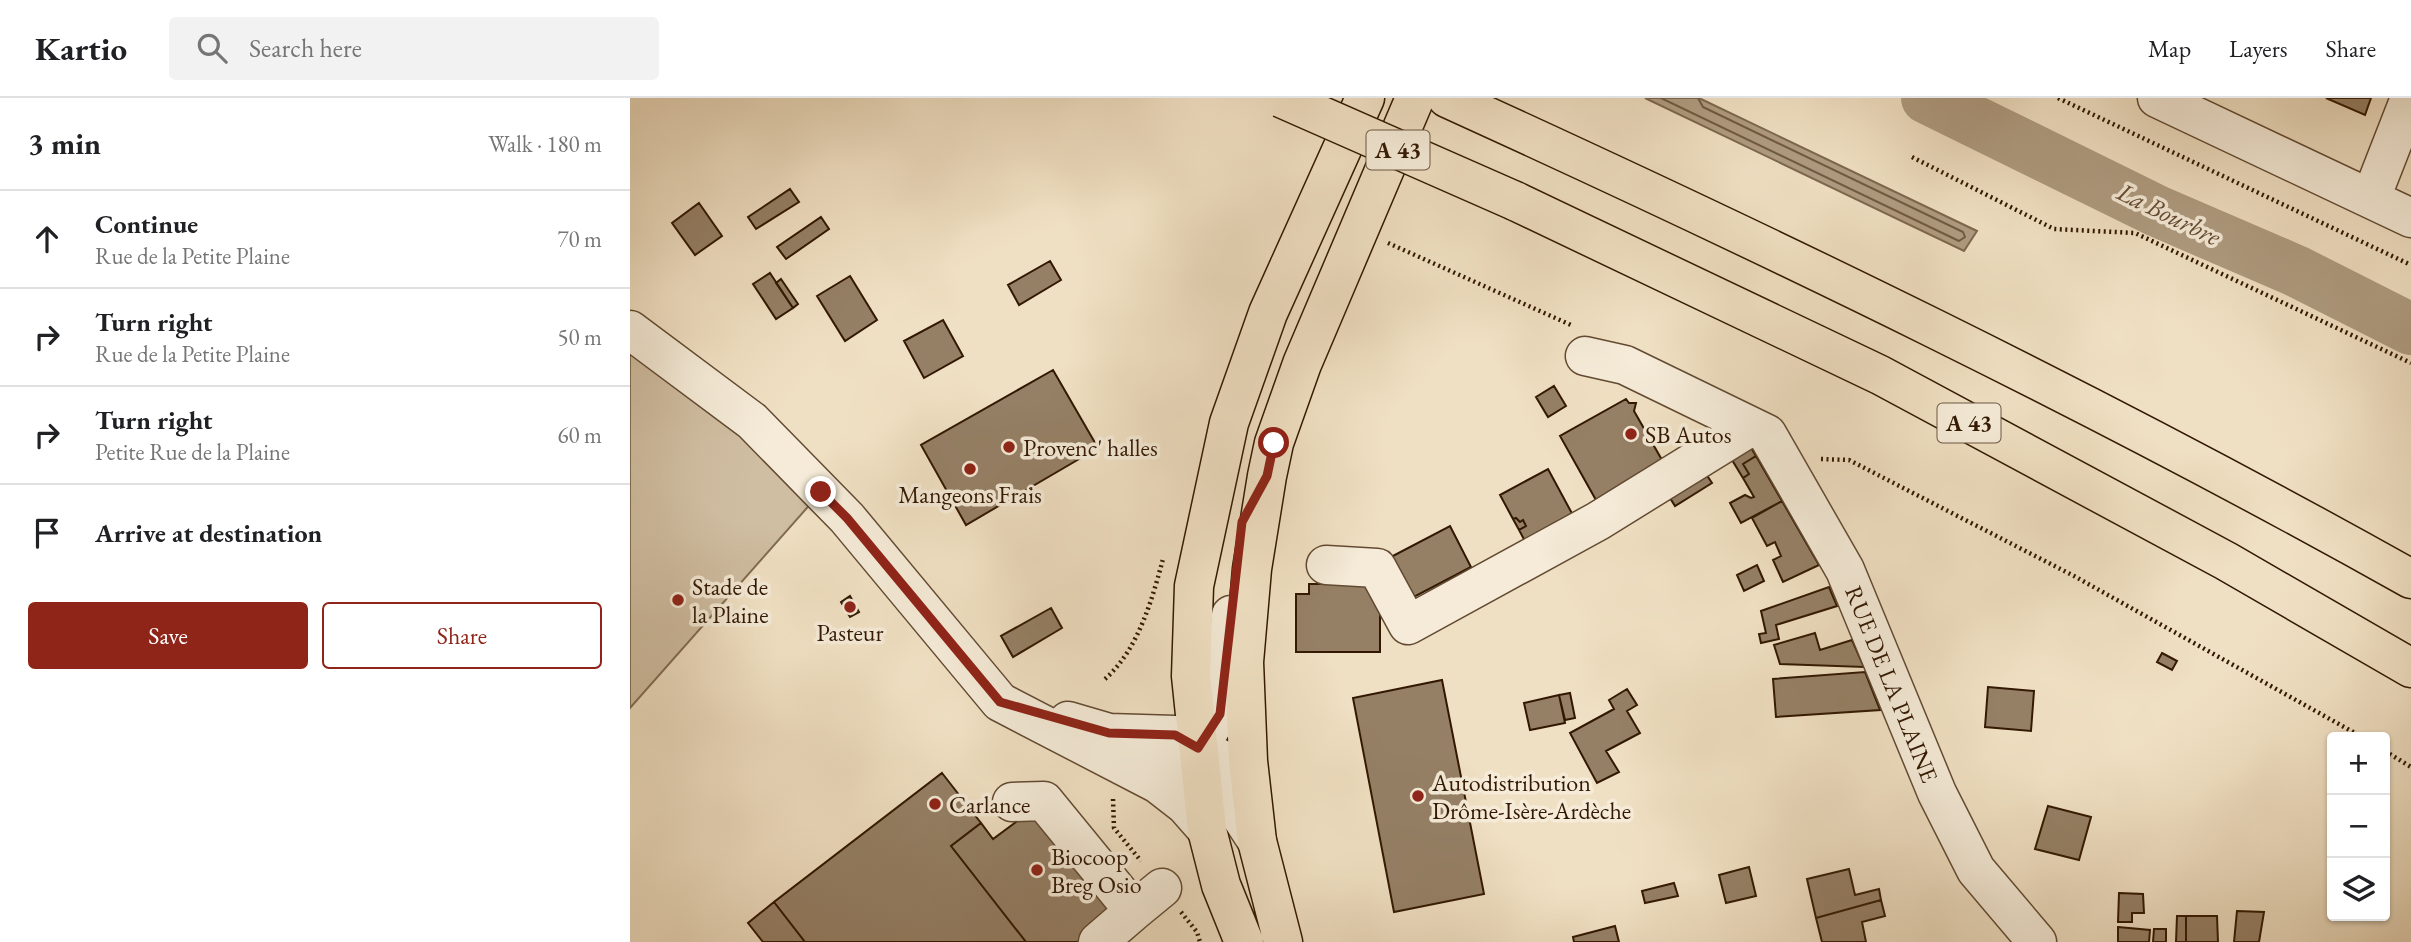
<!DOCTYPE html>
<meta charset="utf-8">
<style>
body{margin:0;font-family:"EB Garamond",serif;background:#f2f2f2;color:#202124}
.controls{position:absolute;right:21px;bottom:21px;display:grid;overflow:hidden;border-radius:7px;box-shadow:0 2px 5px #0004}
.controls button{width:63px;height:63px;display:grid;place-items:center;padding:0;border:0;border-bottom:2px solid #e0e0e0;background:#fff;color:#202124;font:35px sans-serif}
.stop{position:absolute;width:21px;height:21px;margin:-16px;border:5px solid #8f2418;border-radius:50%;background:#fff}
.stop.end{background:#8f2418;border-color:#fff;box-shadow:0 2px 7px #0008}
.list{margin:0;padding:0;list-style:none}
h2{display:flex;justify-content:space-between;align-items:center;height:91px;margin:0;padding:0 28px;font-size:30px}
h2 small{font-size:23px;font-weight:400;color:#757577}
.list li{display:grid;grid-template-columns:46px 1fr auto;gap:21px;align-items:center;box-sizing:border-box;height:98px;padding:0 28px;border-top:2px solid #e0e0e0}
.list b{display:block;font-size:26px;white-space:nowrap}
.list p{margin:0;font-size:23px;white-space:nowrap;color:#757577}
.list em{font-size:23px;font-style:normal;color:#757577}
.actions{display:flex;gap:14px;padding:21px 28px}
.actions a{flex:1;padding:16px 0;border:2px solid #8f2418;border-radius:7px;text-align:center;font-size:24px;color:#8f2418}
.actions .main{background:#8f2418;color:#fff}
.icon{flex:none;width:38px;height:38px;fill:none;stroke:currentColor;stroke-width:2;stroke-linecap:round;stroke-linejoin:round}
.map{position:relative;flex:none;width:1781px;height:844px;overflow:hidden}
header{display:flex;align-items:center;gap:42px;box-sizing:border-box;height:98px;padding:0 35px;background:#fff;border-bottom:2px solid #e0e0e0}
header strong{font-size:33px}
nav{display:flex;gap:38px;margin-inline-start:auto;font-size:24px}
.search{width:490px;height:63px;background:#f2f2f2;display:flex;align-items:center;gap:18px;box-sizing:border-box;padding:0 24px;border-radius:7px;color:#757577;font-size:26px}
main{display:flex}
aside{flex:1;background:#fff}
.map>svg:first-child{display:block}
.green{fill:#d0bea2;stroke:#816b52;stroke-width:2}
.water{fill:#af9c81;stroke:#7d674e;stroke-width:2}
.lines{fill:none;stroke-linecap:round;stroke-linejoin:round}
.shore{stroke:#705a42;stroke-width:2}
.river{stroke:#af9c81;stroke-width:52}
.building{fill:#958066;stroke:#321802;stroke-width:2}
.minor-casing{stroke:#624a32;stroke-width:41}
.major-casing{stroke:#321802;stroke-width:41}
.highway-casing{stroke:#321802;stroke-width:41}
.path{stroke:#321802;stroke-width:4.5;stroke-dasharray:2 3.5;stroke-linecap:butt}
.minor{stroke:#f5ebd8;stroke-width:38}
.major{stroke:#f0e0c3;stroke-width:38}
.highway{stroke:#f0e0c3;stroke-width:38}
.highway-bridge-casing{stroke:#321802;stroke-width:41;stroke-linecap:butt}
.highway-bridge{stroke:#f0e0c3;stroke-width:38}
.route{stroke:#8f2418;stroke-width:9}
.poi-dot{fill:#8f2418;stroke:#f5ebd8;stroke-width:2.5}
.labels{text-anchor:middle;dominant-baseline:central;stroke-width:7;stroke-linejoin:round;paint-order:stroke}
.shield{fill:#f5ebd8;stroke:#6c5742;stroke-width:2}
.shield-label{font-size:23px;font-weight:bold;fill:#321802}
.poi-label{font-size:24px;fill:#321802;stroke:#f5ebd8;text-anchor:start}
.street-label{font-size:24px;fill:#321802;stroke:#f5ebd8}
.water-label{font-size:26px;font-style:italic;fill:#644d35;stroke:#f5ebd8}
</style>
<header>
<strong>Kartio</strong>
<div class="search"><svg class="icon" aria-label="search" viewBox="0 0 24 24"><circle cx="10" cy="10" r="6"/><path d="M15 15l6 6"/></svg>Search here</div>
<nav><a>Map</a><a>Layers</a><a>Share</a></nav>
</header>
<main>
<aside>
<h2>3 min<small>Walk · 180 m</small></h2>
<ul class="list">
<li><svg class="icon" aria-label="ahead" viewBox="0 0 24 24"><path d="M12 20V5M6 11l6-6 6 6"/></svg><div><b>Continue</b><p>Rue de la Petite Plaine</p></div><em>70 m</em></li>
<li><svg class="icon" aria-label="right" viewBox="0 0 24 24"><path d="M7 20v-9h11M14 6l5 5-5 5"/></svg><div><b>Turn right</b><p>Rue de la Petite Plaine</p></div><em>50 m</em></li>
<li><svg class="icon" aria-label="right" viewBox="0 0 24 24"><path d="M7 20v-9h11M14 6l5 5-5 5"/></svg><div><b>Turn right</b><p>Petite Rue de la Plaine</p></div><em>60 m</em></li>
<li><svg class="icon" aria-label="arrive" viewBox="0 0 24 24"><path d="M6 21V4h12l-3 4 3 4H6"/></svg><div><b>Arrive at destination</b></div></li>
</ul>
<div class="actions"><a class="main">Save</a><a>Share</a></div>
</aside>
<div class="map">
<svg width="1781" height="844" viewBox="0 0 1781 844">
<rect width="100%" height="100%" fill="#f0e0c3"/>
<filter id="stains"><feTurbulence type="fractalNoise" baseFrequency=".00286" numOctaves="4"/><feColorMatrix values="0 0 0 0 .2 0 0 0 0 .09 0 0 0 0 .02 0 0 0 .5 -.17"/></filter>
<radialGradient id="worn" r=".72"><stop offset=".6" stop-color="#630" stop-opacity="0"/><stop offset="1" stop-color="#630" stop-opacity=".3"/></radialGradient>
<path class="green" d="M 0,231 L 191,394 L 0,610 Z"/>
<path class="water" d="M 1015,0 L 1069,0 L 1347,133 L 1334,153 Z"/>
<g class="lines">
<path class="shore" d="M 1031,0 L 1329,143 L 1335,139 L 1333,134 L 1073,9 L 1068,0"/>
<path class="river" d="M 1297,0 L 1527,113 L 1666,173 L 1781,231"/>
</g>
<path class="building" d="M 1696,0 L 1741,0 L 1735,17 Z
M 160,91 L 169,104 L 126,131 L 118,119 Z
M 69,105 L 92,138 L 65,157 L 42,125 Z
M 191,119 L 199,131 L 156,161 L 147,149 Z
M 420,163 L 431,182 L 389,207 L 378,187 Z
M 140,175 L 163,210 L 146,221 L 123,186 Z
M 220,178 L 247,222 L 215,243 L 187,198 Z
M 151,181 L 168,206 L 163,210 L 146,185 Z
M 313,222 L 333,258 L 294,280 L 274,243 Z
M 423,272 L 468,350 L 336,427 L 291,347 Z
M 924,288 L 936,308 L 918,319 L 906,299 Z
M 996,301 L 999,305 L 1006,305 L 1004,313 L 1032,362 L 966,402 L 930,338 Z
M 1118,345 L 1126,358 L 1113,366 L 1119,376 L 1113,380 L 1099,357 Z
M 1126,358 L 1152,403 L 1111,425 L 1100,405 L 1115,397 L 1121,400 L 1124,399 L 1113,380 L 1119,376 L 1113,366 Z
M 918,371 L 945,421 L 897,447 L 889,432 L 896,428 L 893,422 L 890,424 L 886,420 L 883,421 L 870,397 Z
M 1074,373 L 1082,385 L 1045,408 L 1037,395 Z
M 1152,403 L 1189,467 L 1153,484 L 1143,462 L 1151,458 L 1145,444 L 1137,448 L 1122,420 Z
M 886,420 L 890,424 L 893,422 L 896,428 L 889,432 L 883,421 Z
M 820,428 L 841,469 L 780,501 L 759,460 Z
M 1127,467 L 1134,483 L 1114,493 L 1107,477 Z
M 679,486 L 741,486 L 750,493 L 750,554 L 666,554 L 666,496 L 679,496 Z
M 1199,489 L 1207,508 L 1146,527 L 1149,541 L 1131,545 L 1129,536 L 1136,535 L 1131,513 Z
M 220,498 L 229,514 L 220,519 L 211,504 Z
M 421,510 L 432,530 L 383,559 L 371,538 Z
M 1185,535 L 1190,552 L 1222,542 L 1234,569 L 1150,566 L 1144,547 Z
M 1532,555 L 1547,563 L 1542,572 L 1527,564 Z
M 1235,574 L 1250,612 L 1146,619 L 1143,581 Z
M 812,582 L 854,796 L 764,814 L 723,600 Z
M 1358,589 L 1404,593 L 1401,633 L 1355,629 Z
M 997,591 L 1007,607 L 997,613 L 1010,635 L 976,653 L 989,674 L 967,685 L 940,635 L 984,611 L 979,602 Z
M 940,595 L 945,620 L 935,622 L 929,597 Z
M 929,597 L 935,625 L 900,632 L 894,605 Z
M 312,675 L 351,725 L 321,748 L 396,844 L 175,844 L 144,804 Z
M 1418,708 L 1461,719 L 1449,762 L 1405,751 Z
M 406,709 L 488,814 L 449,844 L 396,844 L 321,748 L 351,725 L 363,741 Z
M 1119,769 L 1126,798 L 1096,805 L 1089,777 Z
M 1219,771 L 1225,797 L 1249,791 L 1251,802 L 1186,820 L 1177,781 Z
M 1044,785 L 1048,798 L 1015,805 L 1012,793 Z
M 1489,795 L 1513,796 L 1514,815 L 1502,815 L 1502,824 L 1488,824 Z
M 1251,802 L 1255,818 L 1232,824 L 1236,844 L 1192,844 L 1186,820 Z
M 144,804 L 175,844 L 133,844 L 118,825 Z
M 1607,813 L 1634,814 L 1629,844 L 1604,844 Z
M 1547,818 L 1556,818 L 1556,844 L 1546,844 Z
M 1556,818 L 1587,818 L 1588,844 L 1556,844 Z
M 985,828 L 989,844 L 944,844 L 943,839 Z
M 1488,829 L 1520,832 L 1519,844 L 1488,844 Z
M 1524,831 L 1536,831 L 1536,844 L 1523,844 Z"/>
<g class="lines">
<g class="minor-casing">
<path id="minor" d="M 1527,0 L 1781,120
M 1741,100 L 1780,0
M 0,232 L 122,323 L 217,420 L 370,604 L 528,686 L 555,707 L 577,732
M 955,258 L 995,267 L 1137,336 L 1215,472 L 1307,695 L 1346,772 L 1407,844
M 696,467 L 747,470 L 778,527 L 968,423 L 1120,329
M 438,623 L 479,635 L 545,637 L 591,661 L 608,714 L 627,743
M 498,670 L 539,672 L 556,664 L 568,650 L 590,616 L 601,517
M 382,704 L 414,703 L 504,813 L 468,844
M 504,813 L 532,790"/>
</g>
<g class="major-casing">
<path id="major" d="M 614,844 L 591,787 L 577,732 L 561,578 L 564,488 L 599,325 L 638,215 L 735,0
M 653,844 L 627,743 L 618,663 L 614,564 L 622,471 L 637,378 L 644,345 L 672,266 L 785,0"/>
</g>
<g class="highway-casing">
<path id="highway" d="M 817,0 C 1144,149 1467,305 1781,481
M 885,103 L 1250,277 L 1596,463 L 1781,570"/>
</g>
<path class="path" d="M 1428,0 L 1781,167
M 1282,59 L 1424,131 L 1505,135 L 1781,265
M 758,145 L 941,227
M 1191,361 L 1219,362 L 1444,478 L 1732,639
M 475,581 C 508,552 522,502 533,461
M 1755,653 L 1781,669
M 483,701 L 484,730 L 511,763
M 551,814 L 567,834 L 570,844"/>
<use href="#minor" class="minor"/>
<use href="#major" class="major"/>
<use href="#highway" class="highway"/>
<g class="highway-bridge-casing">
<path id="highway-bridge" d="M 651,0 L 885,103"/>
</g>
<use href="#highway-bridge" class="highway-bridge"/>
</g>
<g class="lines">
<path class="route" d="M 191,394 L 217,420 L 370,604 L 479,635 L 545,637 L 568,650 L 590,616 L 612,424 L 637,378 L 644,345"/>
</g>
<g class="poi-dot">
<circle cx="1001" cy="336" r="7"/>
<circle cx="379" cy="349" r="7"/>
<circle cx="340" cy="371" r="7"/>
<circle cx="48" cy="502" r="7"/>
<circle cx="220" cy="509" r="7"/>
<circle cx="788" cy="698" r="7"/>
<circle cx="305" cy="706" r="7"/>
<circle cx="407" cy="772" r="7"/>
</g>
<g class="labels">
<g class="shield">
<rect x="736.5" y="32.5" width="63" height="39" rx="5"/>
<rect x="1307.5" y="305.5" width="63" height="39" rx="5"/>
</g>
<g class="shield-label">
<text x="768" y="52">A 43</text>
<text x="1339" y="325">A 43</text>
</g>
<g class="poi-label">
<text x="1015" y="336">SB Autos</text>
<text x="393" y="349">Provenc' halles</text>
<text x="340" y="396" text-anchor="middle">Mangeons Frais</text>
<text x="62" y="488">Stade de<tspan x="62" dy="28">la Plaine</tspan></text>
<text x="220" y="534" text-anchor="middle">Pasteur</text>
<text x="802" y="684">Autodistribution<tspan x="802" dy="28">Drôme-Isère-Ardèche</tspan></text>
<text x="319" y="706">Carlance</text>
<text x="421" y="758">Biocoop<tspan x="421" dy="28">Breg Osio</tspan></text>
</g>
<g class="street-label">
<text transform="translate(1262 586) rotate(68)">RUE DE LA PLAINE</text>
</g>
<g class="water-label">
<text transform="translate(1539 116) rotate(26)">La Bourbre</text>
</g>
</g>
<rect width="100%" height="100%" filter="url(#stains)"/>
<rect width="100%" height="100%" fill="url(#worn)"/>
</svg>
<div class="controls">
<button>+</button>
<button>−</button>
<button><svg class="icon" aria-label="layers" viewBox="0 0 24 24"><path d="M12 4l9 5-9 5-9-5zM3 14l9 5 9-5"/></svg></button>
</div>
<div class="stop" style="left:644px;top:345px"></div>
<div class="stop end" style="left:191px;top:394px"></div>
</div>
</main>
